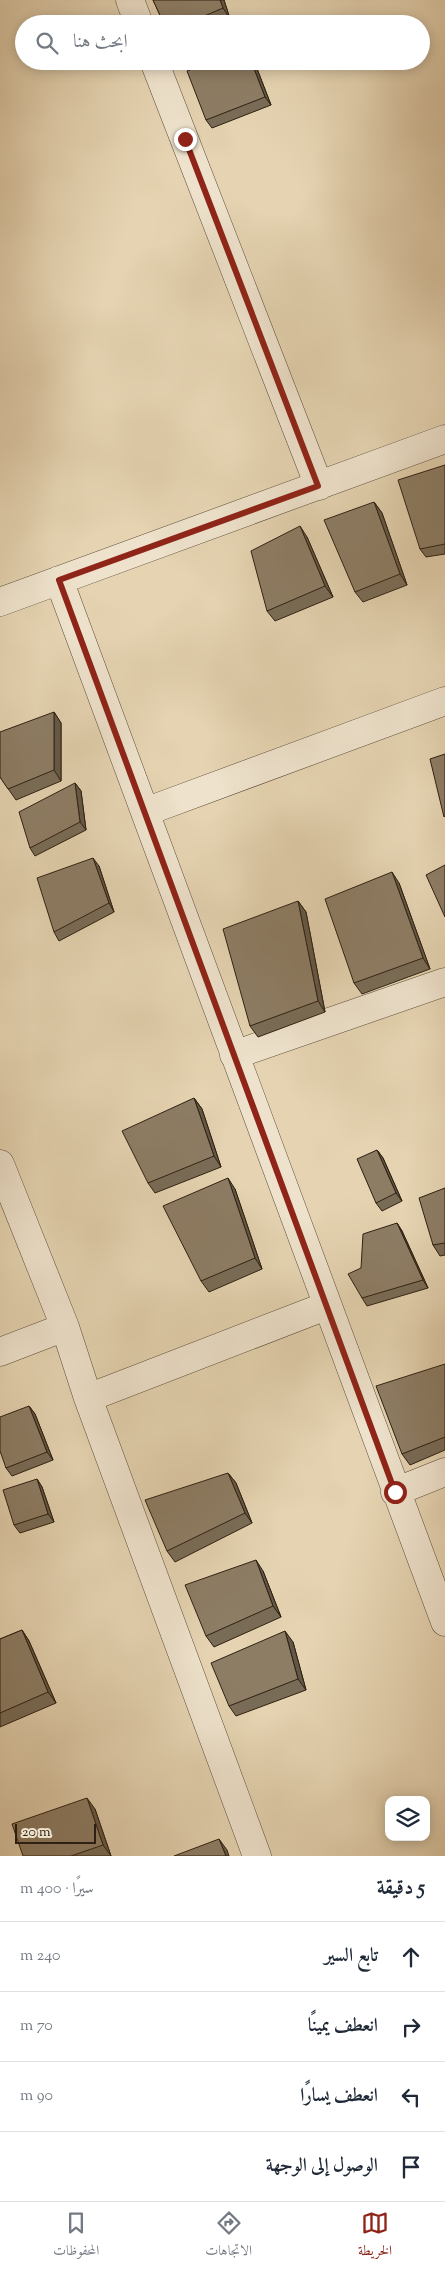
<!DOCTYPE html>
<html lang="ar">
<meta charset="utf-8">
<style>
body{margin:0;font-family:"Sorts Mill Goudy",Amiri,serif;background:#f6f6f7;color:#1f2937;direction:rtl}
.controls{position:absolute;right:15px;bottom:15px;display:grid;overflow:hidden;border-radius:10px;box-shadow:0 2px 12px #0003}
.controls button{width:45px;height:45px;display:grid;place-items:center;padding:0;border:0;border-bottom:1px solid #e0e1e3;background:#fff;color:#1f2937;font:25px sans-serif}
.scale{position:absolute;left:15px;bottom:12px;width:81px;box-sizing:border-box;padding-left:5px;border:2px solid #2e2012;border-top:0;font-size:14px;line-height:18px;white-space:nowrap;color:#2e2012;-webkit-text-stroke:4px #eee2cc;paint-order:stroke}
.stop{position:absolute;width:15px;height:15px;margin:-11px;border:4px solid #8f2418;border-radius:50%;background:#fff}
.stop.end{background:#8f2418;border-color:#fff;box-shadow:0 1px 5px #0008}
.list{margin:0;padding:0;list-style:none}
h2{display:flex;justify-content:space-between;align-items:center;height:65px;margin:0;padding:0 20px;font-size:21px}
h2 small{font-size:16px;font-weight:400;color:#747a83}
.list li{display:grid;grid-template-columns:32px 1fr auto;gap:15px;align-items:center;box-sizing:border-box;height:70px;padding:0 20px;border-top:1px solid #e0e1e3}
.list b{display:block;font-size:19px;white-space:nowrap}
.list em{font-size:16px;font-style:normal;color:#747a83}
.icon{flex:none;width:28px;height:28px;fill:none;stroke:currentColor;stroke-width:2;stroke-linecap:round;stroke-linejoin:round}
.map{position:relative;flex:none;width:445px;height:1856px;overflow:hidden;direction:ltr}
.search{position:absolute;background:#fff;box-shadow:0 2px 12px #0003;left:15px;right:15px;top:15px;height:55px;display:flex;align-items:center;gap:12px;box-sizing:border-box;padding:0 18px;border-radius:28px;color:#747a83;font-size:19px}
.sheet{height:345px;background:#fff}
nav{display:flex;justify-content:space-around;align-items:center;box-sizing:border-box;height:70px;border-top:1px solid #e0e1e3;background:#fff;font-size:14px;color:#747a83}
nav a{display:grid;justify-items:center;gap:2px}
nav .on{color:#8f2418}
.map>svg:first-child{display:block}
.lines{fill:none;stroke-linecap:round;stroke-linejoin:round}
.minor-casing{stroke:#5c4d3a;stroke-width:29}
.minor{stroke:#eee2cc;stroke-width:28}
.wall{fill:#796c57;stroke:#2e2012}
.shaded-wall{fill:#635847;stroke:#2e2012}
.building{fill:#8d7d65;stroke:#2e2012}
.route{stroke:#8f2418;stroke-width:6}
</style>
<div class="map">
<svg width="445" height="1856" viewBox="0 0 445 1856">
<rect width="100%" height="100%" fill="#e5d3b1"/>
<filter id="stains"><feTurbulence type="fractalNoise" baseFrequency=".004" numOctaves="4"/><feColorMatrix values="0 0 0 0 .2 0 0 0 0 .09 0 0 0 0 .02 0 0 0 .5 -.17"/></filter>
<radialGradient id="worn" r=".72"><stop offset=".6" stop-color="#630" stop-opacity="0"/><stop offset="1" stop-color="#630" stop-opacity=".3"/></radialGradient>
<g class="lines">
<g class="minor-casing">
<path id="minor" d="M 130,0 L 139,24
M 154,61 L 319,486
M 59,580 L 445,1622
M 0,602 L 445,439
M 145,812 L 445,701
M 234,1055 L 445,982
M 0,1164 L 65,1327 L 88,1398 L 257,1856
M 0,1352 L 65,1327
M 88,1398 L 326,1306
M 395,1492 L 445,1472"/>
</g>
<use href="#minor" class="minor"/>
</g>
<path class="wall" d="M 153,0 L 224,0 L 230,19 L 219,24 L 164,24 Z
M 254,61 L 271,105 L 212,128 L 206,120 Z
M 445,465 L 445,554 L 426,557 L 420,549 Z
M 374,502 L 382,513 L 407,585 L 363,602 L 355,592 Z
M 307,537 L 333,597 L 275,621 L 267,611 Z
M 54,712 L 61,723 L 61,781 L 16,800 L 0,777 Z
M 75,783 L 81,791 L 86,830 L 35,856 L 30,848 Z
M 99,866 L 114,912 L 59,941 L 54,932 Z
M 399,883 L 430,969 L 362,994 L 354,983 Z
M 298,901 L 306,912 L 325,1012 L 258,1037 L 250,1026 Z
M 194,1098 L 202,1109 L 221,1167 L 155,1193 L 148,1183 Z
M 377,1150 L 383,1158 L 402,1201 L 382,1211 L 376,1203 Z
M 445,1188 L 445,1255 L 440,1256 L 433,1245 Z
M 235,1189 L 262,1269 L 209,1292 L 201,1281 Z
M 397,1223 L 402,1231 L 428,1288 L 367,1306 L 362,1298 L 361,1268 Z
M 445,1364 L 445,1450 L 410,1465 L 402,1454 Z
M 29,1406 L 35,1414 L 53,1460 L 12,1476 L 6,1468 Z
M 228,1473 L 236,1483 L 252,1523 L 175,1562 L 167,1551 Z
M 37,1479 L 42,1487 L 54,1522 L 20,1533 L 14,1525 Z
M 263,1571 L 281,1617 L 214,1647 L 206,1636 Z
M 22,1630 L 29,1641 L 56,1703 L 0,1727 L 0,1639 Z
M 293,1642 L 306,1690 L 236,1716 L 229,1706 Z
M 95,1809 L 111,1856 L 23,1856 Z"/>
<path class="shaded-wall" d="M 220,0 L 224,0 L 230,19 L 223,8 Z
M 251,61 L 254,61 L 271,105 L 265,97 Z
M 374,502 L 382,513 L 407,585 L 400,574 Z
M 300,526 L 307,537 L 333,597 L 325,586 Z
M 54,712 L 61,723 L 61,781 L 54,770 Z
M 75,783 L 81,791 L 86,830 L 80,822 Z
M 93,858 L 99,866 L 114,912 L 109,903 Z
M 392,872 L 399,883 L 430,969 L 423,958 Z
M 298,901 L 306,912 L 325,1012 L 318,1001 Z
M 194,1098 L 202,1109 L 221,1167 L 214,1156 Z
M 377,1150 L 383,1158 L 402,1201 L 396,1193 Z
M 228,1178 L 235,1189 L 262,1269 L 255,1258 Z
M 397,1223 L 402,1231 L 428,1288 L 423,1280 Z
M 29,1406 L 35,1414 L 53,1460 L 47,1452 Z
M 228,1473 L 236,1483 L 252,1523 L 245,1513 Z
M 37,1479 L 42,1487 L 54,1522 L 48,1514 Z
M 256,1560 L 263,1571 L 281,1617 L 273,1606 Z
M 22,1630 L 29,1641 L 56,1703 L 48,1692 Z
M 285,1631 L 293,1642 L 306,1690 L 298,1679 Z
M 87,1798 L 95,1809 L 111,1856 L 103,1845 Z
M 219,1839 L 227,1850 L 229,1856 L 226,1856 Z"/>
<path class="building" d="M 153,0 L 220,0 L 223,8 L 186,24 L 164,24 Z
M 212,61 L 251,61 L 265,97 L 206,120 L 187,71 Z
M 445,465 L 445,544 L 420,549 L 398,480 Z
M 374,502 L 400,574 L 355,592 L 324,520 Z
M 300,526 L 325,586 L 267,611 L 251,551 Z
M 54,712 L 54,770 L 8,789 L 0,777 L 0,732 Z
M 445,754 L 445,816 L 444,817 L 430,759 Z
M 75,783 L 80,822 L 30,848 L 19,812 Z
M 93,858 L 109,903 L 54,932 L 37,878 Z
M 445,865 L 445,917 L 426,875 Z
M 392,872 L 423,958 L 354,983 L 325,899 Z
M 298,901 L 318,1001 L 250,1026 L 223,929 Z
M 194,1098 L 214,1156 L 148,1183 L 122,1131 Z
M 377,1150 L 396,1193 L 376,1203 L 357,1159 Z
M 228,1178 L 255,1258 L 201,1281 L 163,1206 Z
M 445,1188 L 445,1243 L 433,1245 L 419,1198 Z
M 397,1223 L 423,1280 L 362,1298 L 348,1274 L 361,1268 L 363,1234 Z
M 445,1364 L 445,1437 L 402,1454 L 376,1386 Z
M 29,1406 L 47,1452 L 6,1468 L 0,1451 L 0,1417 Z
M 228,1473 L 245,1513 L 167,1551 L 145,1500 Z
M 37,1479 L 48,1514 L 14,1525 L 3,1490 Z
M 256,1560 L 273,1606 L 206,1636 L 185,1585 Z
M 22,1630 L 48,1692 L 0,1713 L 0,1639 Z
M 285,1631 L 298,1679 L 229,1706 L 211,1663 Z
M 87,1798 L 103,1845 L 71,1856 L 23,1856 L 12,1824 Z
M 219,1839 L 226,1856 L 174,1856 Z"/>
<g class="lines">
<path class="route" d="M 185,139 L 318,486 L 59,580 L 395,1492"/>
</g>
<rect width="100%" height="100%" filter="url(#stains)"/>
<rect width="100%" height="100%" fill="url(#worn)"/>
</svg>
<div class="controls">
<button><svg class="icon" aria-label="layers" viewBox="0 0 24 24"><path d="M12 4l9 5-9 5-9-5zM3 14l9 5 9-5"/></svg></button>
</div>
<div class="scale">20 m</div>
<div class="stop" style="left:395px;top:1492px"></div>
<div class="stop end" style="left:185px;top:139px"></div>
<div class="search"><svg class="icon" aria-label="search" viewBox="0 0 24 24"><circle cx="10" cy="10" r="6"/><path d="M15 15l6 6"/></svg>ابحث هنا</div>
</div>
<section class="sheet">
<h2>5 دقيقة<small>سيرًا · 400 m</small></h2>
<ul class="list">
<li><svg class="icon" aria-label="ahead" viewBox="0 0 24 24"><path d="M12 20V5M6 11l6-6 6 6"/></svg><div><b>تابع السير</b></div><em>240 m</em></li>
<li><svg class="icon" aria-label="right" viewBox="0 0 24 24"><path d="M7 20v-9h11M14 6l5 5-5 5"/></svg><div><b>انعطف يمينًا</b></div><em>70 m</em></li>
<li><svg class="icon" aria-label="left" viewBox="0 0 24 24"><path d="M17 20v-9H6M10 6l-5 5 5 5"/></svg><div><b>انعطف يسارًا</b></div><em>90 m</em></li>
<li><svg class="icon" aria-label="arrive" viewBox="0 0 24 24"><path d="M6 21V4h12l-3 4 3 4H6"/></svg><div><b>الوصول إلى الوجهة</b></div></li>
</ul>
</section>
<nav>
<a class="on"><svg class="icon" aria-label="map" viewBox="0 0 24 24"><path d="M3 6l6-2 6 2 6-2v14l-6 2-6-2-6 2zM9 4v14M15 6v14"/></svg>الخريطة</a>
<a><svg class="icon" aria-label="directions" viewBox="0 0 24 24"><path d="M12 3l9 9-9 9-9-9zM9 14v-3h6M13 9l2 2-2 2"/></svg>الاتجاهات</a>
<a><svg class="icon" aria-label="saved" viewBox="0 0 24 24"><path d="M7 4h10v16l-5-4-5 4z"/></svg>المحفوظات</a>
</nav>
